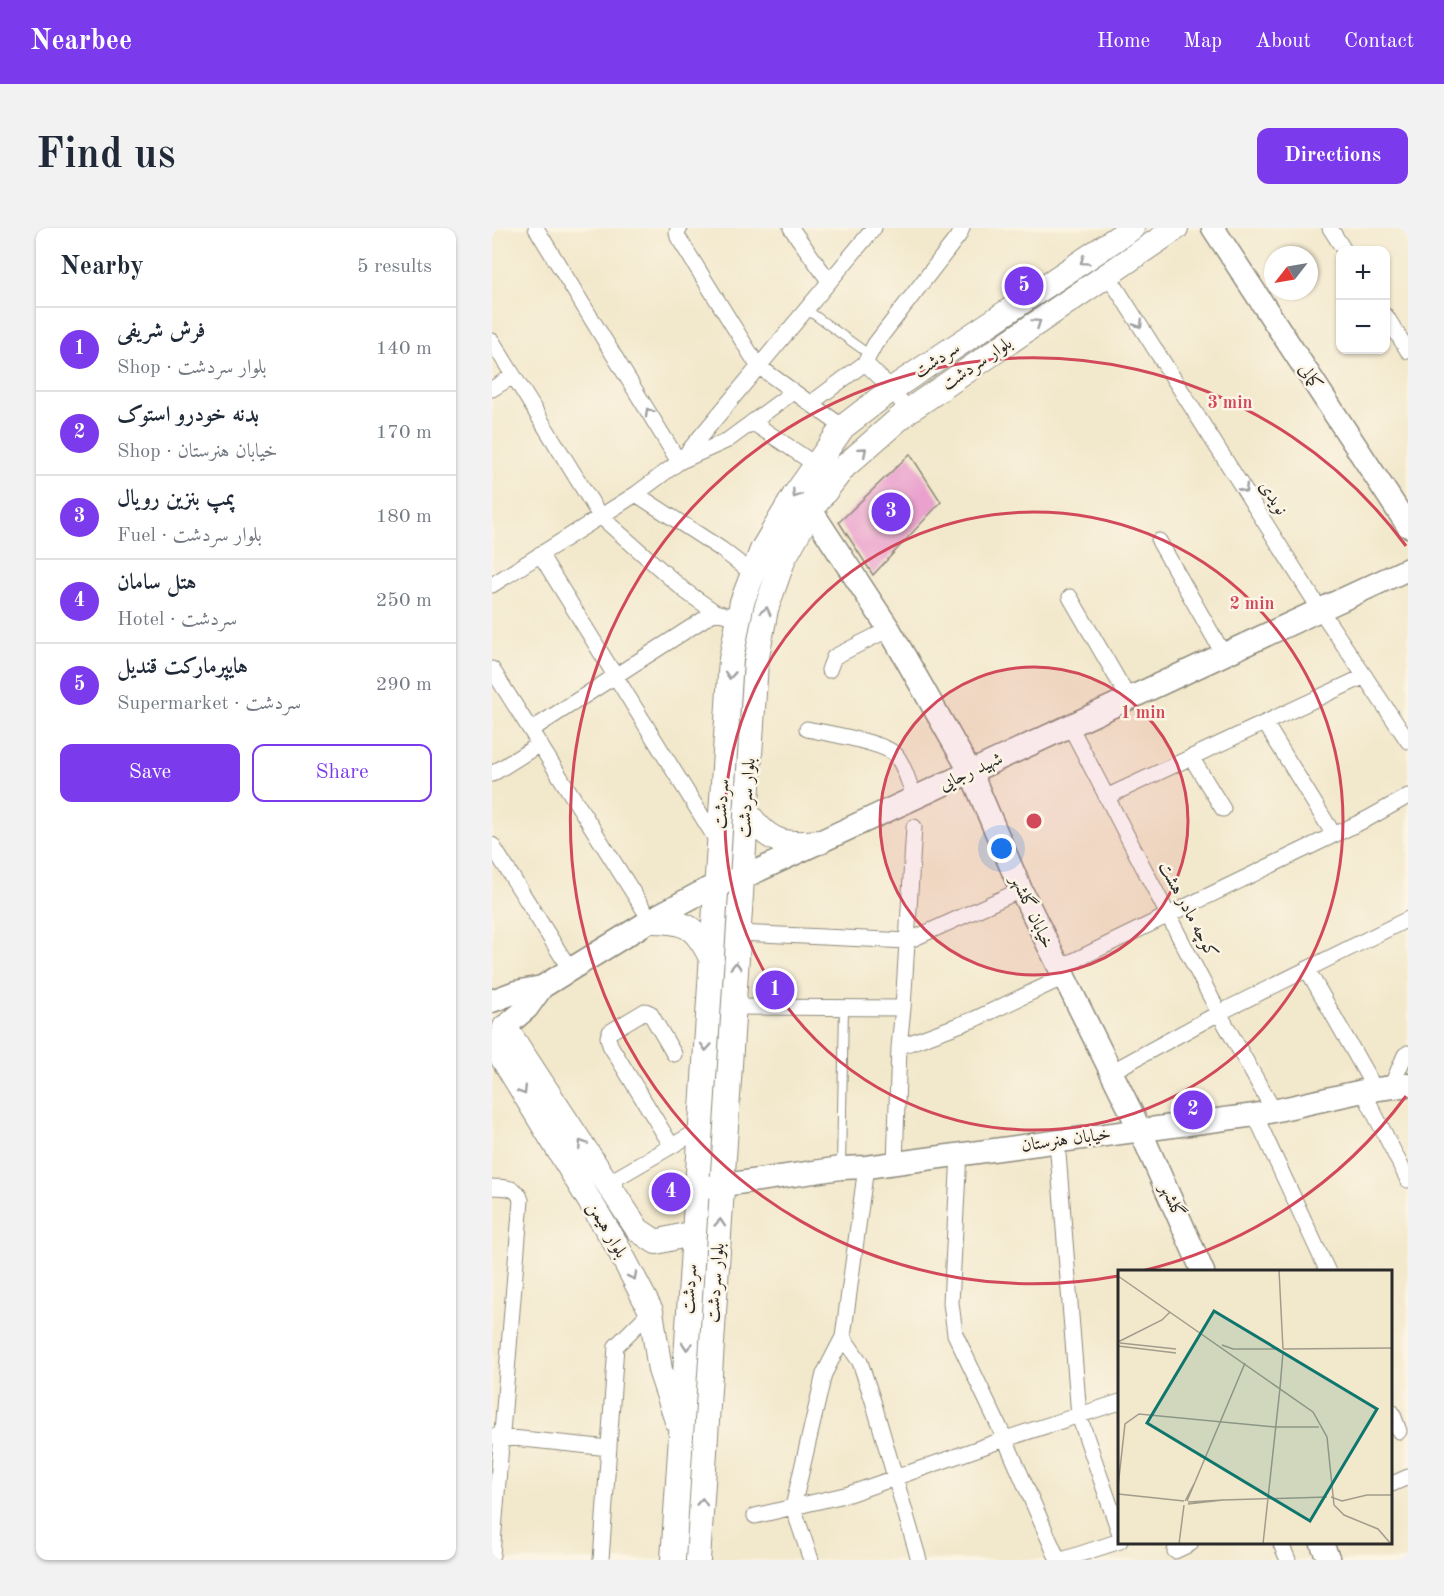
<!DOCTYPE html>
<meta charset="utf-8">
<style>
body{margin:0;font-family:"Old Standard TT",Amiri,serif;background:#f2f2f3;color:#1f2937}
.controls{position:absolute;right:18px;top:18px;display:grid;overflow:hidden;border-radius:12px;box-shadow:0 2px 4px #0004}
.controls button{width:54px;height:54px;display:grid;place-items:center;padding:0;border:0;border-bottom:2px solid #e0e1e3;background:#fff;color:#1f2937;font:30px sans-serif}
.compass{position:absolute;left:772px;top:18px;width:54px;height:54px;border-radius:50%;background:#fff;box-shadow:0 2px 4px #0004;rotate:239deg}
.you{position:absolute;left:510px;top:621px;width:21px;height:21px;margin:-15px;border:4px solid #fff;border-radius:50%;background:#1a73e8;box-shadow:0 0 0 9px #1a73e833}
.badge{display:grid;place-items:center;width:39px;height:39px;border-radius:50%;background:#7c3aed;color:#fff;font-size:20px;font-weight:700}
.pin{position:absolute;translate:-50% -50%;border:3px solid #fff;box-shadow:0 2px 6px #0006}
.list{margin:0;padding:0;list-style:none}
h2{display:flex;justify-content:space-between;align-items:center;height:78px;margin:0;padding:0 24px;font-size:26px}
h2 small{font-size:20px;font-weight:400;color:#747a83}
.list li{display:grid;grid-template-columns:39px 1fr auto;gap:18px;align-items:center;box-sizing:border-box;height:84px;padding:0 24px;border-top:2px solid #e0e1e3}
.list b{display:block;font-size:22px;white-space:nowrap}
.list p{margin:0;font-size:20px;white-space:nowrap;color:#747a83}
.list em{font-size:20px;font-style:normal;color:#747a83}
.actions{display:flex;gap:12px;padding:18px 24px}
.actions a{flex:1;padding:14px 0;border:2px solid #7c3aed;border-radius:12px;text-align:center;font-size:21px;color:#7c3aed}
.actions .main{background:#7c3aed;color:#fff}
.map{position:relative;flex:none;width:916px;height:1332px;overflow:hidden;border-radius:12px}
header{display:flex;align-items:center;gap:36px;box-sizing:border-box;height:84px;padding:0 30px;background:#7c3aed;color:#fff}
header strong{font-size:28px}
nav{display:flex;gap:33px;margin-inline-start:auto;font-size:21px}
.intro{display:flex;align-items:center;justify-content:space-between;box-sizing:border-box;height:144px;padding:0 36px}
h1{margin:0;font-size:42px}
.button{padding:15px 27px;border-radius:12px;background:#7c3aed;color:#fff;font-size:21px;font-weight:700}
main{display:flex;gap:36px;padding:0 36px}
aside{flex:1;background:#fff;border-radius:12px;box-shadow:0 2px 4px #0004}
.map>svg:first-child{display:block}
.building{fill:#eaa1cd}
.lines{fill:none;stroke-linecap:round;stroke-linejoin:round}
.lane-casing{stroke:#8e8a7c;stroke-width:10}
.street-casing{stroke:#8e8a7c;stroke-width:17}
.secondary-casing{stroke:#8e8a7c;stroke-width:25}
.primary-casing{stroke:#8e8a7c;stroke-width:26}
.lane{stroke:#fff;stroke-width:8}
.street{stroke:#fff;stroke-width:15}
.secondary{stroke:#fff;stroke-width:22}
.primary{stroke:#fff;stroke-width:24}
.oneway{stroke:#a0a0a0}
.ring{fill:none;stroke:#d1495b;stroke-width:3}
.labels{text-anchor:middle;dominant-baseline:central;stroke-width:5;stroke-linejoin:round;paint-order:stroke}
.street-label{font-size:18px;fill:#2b2b2b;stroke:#fcf5e5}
.inset-road{fill:none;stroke:#a29c8c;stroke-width:1.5}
.view{fill:#0f766e;fill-opacity:0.15;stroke:#0f766e;stroke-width:3}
.inset-edge{fill:none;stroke:#2b2b2b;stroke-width:3}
.centre{fill:#d1495b;stroke:#fcf5e5;stroke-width:3}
.ring-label{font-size:18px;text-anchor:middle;font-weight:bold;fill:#d1495b;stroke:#fcf5e5;stroke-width:5;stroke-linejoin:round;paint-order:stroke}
</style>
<header>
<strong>Nearbee</strong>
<nav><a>Home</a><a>Map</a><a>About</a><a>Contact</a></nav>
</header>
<div class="intro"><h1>Find us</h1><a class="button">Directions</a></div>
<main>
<aside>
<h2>Nearby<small>5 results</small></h2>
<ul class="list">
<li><span class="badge">1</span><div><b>فرش شریفی</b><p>Shop · بلوار سردشت</p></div><em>140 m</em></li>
<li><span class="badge">2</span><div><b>بدنه خودرو استوک</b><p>Shop · خیابان هنرستان</p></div><em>170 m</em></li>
<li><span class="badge">3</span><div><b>پمپ بنزین رویال</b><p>Fuel · بلوار سردشت</p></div><em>180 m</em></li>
<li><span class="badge">4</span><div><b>هتل سامان</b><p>Hotel · سردشت</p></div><em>250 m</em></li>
<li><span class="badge">5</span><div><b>هایپرمارکت قندیل</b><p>Supermarket · سردشت</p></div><em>290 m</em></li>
</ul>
<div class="actions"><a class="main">Save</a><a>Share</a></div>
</aside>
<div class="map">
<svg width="916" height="1332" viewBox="0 0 916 1332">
<rect width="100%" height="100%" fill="#fcf5e5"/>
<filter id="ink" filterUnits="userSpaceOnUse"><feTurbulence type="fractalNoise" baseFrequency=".0167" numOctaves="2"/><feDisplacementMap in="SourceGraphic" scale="12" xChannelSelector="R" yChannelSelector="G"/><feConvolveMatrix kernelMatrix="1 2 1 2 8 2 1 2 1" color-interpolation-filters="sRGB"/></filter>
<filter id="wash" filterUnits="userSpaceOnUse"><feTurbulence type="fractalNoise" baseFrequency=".008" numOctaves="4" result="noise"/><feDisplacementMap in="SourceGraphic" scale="24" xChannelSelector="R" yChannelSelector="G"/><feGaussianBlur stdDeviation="1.35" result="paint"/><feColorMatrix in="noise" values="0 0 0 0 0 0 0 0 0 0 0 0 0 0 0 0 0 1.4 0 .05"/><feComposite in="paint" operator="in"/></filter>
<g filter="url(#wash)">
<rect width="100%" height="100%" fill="#f2e8cc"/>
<g id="blocks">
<path class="building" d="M 418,226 L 449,274 L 381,347 L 347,294 Z"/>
</g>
</g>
<g filter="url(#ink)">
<use href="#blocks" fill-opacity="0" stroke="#8e8a7c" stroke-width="1.5"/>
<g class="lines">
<g class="lane-casing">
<path id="lane" d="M 314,81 L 378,127
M 349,938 L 352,779"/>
</g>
<g class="street-casing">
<path id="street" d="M 44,0 L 187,234
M 188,0 L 185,4 L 186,9 L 266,138 L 351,199
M 299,0 L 337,53
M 838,0 L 852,22
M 616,47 L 829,383 L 916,513
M 894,88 L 916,123
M 0,113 L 108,288 L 193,363 L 223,384
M 0,161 L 21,148
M 318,176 L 373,135
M 416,183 L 400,161 L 373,135 L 383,116 L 467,7 L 470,0
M 260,194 L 324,237
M 189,232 L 382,0
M 144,266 L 229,321 L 260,345
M 667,313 L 732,427
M 48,326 L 227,616
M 0,357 L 144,266 L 187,234 L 236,212 L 301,164
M 578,369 L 637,471
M 0,441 L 159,693
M 337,442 L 342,429 L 397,401
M 773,495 L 842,607
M 578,498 L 727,785 L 782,883
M 315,501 C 334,505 392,514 404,527 C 413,538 417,557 423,570
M 39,502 L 223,384 L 247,390
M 699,529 L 731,581
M 0,546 L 48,516
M 614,569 L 873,448
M 0,617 L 79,743
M 245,705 L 416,713 L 529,662
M 567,740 L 877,590 L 916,568
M 815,741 L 883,861
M 242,779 L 411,780
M 407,819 L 483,791 L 572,749
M 619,844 L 727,785 L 916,691
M 899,859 L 913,827 L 916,825
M 871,863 L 916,952
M 763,887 L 836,1044
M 565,913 L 587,1188 L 628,1306
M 179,917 L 118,817 L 116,809 L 118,804 L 153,783 L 158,785 L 182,826
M 467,926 L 459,1075 L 463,1106 L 513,1211 L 566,1332
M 403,935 L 407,819 L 411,780 L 422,599
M 116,955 L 209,901
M 0,959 C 13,960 25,958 29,972 L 0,1327
M 351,1109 L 368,1134 L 381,1173 L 427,1332
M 900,1184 L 907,1203
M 1,1208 L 117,1220
M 900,1256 L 916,1249
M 263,1288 L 357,1266 L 513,1211 L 628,1174
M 789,1316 L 796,1332
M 683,1323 L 698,1316
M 109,1332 L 124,1118 L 159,1083
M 319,1332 L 301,1279 L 332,1146 L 351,1109 L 374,939
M 570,1332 L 628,1313"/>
</g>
<g class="secondary-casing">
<path id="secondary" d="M 721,0 L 916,298
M 319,282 L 397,401 L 479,545 L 529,662 L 648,902 L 711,1044
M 0,773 L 24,764 L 50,759 L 167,687 L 225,656 L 250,650 L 916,341
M 13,799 L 35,780 L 50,759
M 212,960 L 349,940 L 374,939 L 763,887 L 871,863 L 916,857
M 830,1316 L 837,1332"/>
</g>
<g class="primary-casing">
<path id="primary" d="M 254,583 C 276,614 290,618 328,614
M 159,693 C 196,693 204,699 220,732
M 13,799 L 146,1002 L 164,1014 L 202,1005
M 0,813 L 124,1016 L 159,1083 L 168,1142 L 185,1193
M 181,1332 L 239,431 L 250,374 L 270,322 L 302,268 L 351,199 L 400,161 L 640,0
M 206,1332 L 264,434 L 274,381 L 292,330 L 319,282 L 352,239 L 416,183 L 684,0"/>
</g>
<use href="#lane" class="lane"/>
<use href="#street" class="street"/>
<use href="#secondary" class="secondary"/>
<use href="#primary" class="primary"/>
</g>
<defs><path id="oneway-chevron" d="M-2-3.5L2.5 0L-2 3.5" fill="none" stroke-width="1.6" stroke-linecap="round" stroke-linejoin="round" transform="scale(1.5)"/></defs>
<g class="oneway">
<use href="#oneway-chevron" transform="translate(592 33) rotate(146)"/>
<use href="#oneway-chevron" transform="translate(545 95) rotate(-34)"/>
<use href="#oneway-chevron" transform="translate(647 96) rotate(57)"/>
<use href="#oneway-chevron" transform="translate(157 184) rotate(-121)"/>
<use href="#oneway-chevron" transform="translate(371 223) rotate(-41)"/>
<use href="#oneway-chevron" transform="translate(752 261) rotate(58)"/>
<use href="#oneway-chevron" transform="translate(304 266) rotate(123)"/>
<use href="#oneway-chevron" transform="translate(274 383) rotate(-76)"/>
<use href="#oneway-chevron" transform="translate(238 447) rotate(94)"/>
<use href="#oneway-chevron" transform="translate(244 738) rotate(-87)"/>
<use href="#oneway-chevron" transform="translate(214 819) rotate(94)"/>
<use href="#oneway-chevron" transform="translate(31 863) rotate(58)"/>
<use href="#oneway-chevron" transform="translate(90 916) rotate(-123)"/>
<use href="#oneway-chevron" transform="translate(228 995) rotate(-86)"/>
<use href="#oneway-chevron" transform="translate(141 1048) rotate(62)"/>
<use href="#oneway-chevron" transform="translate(195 1118) rotate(94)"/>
<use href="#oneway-chevron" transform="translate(210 1274) rotate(-86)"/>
</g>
</g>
<circle cx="542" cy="593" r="154" fill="#d1495b" fill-opacity=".12"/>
<g class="ring">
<circle cx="542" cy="593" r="154"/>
<circle cx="542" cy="593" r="309"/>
<path d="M914 868A463 463 0 0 1 650 1043M626 1048A463 463 0 1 1 914 318"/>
</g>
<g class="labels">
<g class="street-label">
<text transform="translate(445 132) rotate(-33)">سردشت</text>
<text transform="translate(485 136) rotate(-34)">بلوار سردشت</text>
<text transform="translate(818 149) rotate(57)">کمالی</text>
<text transform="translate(781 270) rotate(58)">نویدی</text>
<text transform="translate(479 544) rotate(-25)">شهید رجایی</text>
<text transform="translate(255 570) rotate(-86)">بلوار سردشت</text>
<text transform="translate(230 576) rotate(-86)">سردشت</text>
<text transform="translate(696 682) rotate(62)">کوچه مادر هشت</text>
<text transform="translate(540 684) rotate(65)">خیابان گلشهر</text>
<text transform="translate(574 912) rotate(-8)">خیابان هنرستان</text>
<text transform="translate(680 973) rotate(66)">گلشهر</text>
<text transform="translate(115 1002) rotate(60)">بلوار هیمن</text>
<text transform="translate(224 1055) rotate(-86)">بلوار سردشت</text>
<text transform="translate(198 1061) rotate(-86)">سردشت</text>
</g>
</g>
<g transform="translate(626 1042)">
<rect width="274" height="274" fill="#f2e8cc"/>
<path class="inset-road" d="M 88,0 L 170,0M 161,0 L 165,79M 0,6 L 195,142 L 209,167 L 216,235 L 226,245 L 260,259 L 273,274M 0,72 L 44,50 L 52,42M 2,73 L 58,79M 104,75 L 115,79 L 161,79M 0,76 L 58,83M 165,79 L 275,78M 162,118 L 165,82M 77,212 L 127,93M 0,217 L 7,154 L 21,144 L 157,157 L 201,157M 0,224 L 66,231M 213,227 L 224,231 L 249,225 L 275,225M 105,230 L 209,227M 67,231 L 77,212 L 69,231M 70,232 L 105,230 L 70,234M 61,274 L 66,235M 145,274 L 162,118"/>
<path class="view" d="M 96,41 L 259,139 L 192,251 L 29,153 Z"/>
<rect width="274" height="274" class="inset-edge"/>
</g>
<circle cx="542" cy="593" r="9" class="centre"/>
<g class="ring-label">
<text x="738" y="180">3 min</text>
<text x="760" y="381">2 min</text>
<text x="651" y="490">1 min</text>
</g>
</svg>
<div class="controls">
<button>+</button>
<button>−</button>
</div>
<svg class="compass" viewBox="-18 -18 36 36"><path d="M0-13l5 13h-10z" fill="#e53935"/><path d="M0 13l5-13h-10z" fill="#747a83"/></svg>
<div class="you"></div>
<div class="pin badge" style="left:283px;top:762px">1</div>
<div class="pin badge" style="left:701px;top:882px">2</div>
<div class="pin badge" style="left:399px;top:284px">3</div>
<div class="pin badge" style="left:179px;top:964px">4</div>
<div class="pin badge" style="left:532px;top:58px">5</div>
</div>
</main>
